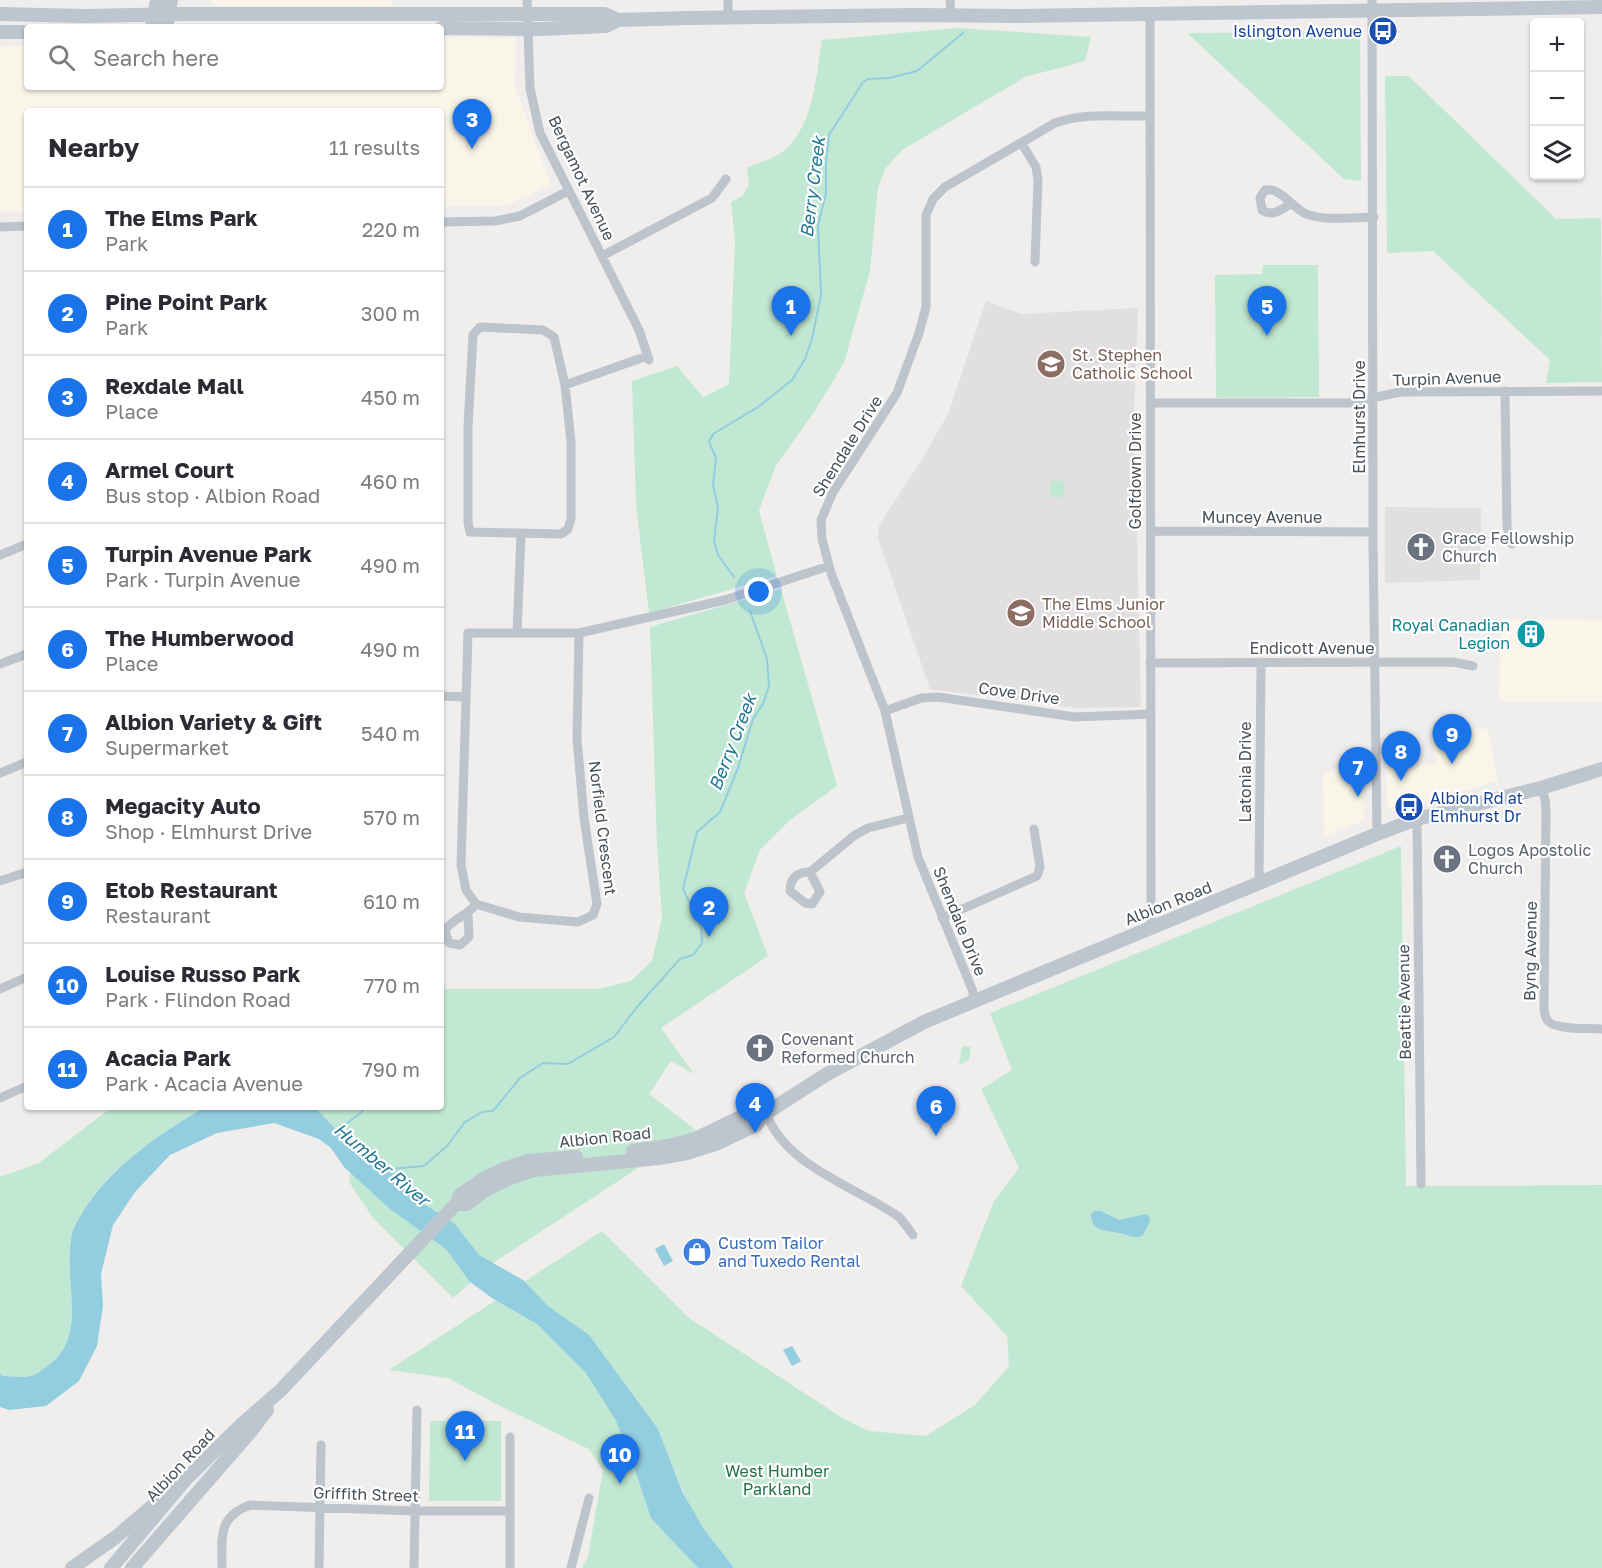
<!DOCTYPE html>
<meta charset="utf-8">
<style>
body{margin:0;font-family:"Golos Text",sans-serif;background:#f7f7f7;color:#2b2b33}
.controls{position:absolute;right:18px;top:18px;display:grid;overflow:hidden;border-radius:6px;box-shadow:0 2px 4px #0004}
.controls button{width:54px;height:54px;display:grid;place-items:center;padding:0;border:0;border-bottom:2px solid #e1e1e2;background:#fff;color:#2b2b33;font:30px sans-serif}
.you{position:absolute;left:759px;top:592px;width:21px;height:21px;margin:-15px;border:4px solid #fff;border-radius:50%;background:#1a73e8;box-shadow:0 0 0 9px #1a73e833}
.badge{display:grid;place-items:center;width:39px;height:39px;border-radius:50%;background:#1a73e8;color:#fff;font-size:20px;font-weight:700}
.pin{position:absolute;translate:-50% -50px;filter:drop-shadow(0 2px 3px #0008)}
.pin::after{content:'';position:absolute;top:32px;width:21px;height:18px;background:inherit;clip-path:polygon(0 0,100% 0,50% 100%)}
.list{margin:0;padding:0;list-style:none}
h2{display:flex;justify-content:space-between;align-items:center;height:78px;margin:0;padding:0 24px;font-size:26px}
h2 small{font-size:20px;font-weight:400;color:#7c7c81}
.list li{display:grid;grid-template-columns:39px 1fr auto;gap:18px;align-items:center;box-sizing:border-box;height:84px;padding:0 24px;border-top:2px solid #e1e1e2}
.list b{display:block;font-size:22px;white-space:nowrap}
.list p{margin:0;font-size:20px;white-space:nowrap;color:#7c7c81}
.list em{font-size:20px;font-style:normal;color:#7c7c81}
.icon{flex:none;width:33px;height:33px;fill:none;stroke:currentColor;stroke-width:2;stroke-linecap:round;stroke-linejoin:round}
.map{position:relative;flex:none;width:1602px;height:1568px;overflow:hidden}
.search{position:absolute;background:#fff;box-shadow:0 2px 4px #0004;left:24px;top:24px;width:420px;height:66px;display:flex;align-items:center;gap:15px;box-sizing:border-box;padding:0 21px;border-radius:6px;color:#7c7c81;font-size:22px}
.panel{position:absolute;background:#fff;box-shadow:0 2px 4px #0004;left:24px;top:108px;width:420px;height:1002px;border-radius:6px}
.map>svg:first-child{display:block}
.commercial{fill:#f9f5e8}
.education{fill:#e1dfdf}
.green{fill:#c1e8d2}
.water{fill:#93cde0}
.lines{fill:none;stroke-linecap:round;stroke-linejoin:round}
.stream{stroke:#93cde0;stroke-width:2}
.minor{stroke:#bdc4cb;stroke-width:9}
.secondary{stroke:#bdc5cf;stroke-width:14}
.labels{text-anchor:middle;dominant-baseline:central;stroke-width:4.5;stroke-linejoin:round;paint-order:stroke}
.transit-label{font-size:16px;fill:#164399;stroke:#fff;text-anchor:end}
.street-label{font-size:16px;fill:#485058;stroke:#fff}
.education-label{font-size:16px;fill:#785e54;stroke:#fff;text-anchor:start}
.worship-label{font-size:16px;fill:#5b616d;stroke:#fff;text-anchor:start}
.culture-label{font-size:16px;fill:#0d838f;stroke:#fff;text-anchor:end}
.shop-label{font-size:16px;fill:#366cbe;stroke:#fff;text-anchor:start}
.park-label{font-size:16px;fill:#22704c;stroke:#fff}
.water-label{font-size:18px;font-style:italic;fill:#1e7895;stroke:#fff}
</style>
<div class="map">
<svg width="1602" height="1568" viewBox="0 0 1602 1568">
<rect width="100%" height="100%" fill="#f0eded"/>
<path class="commercial" d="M 211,0 L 392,0 L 392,7 L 215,5 Z
M 441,37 L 516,38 L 515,88 L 551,185 L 505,206 L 441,207 L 441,111 L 27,111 L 27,212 L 0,211 L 0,47 L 27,46 L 27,87 L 441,87 Z
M 1501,619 L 1602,620 L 1602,703 L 1499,702 Z
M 1432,728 L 1488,729 L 1498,781 L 1391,811 L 1387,805 L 1386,763 L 1437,764 L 1432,745 Z
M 1364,759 L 1364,820 L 1324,837 L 1323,775 Z"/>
<path class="education" d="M 986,301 L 1021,314 L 1138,308 L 1134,413 L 1141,707 L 1076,708 L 930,689 L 878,538 L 879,525 L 921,461 L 948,414 Z
M 1385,507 L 1481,508 L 1480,580 L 1385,583 Z"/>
<path class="green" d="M 957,28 L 1091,37 L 1085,61 L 1025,77 L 902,150 L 885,169 L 878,187 L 870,271 L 844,363 L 814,412 L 775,467 L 759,511 L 777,576 L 649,613 L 636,505 L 632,381 L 677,366 L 703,397 L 729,384 L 735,241 L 731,202 L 742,196 L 749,186 L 747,168 C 759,163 775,158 785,150 C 814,124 816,76 822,40 Z
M 1360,32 L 1361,181 L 1344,179 L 1187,33 Z
M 1385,76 L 1409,76 L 1556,219 L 1601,218 L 1602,382 L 1546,383 L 1550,360 L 1433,251 L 1387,253 Z
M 1263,265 L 1318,265 L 1319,397 L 1216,398 L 1215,275 L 1262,274 Z
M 1050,481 L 1064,481 L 1064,497 L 1050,497 Z
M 781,589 L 837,786 L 790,820 L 760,850 L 744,893 L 768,956 L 661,1028 L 694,1074 L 671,1061 L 649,1094 L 696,1130 L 493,1263 L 453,1298 L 373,1218 L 349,1182 L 355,1150 L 315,1107 L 441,1107 L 441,989 L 598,989 L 631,981 L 652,961 L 662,918 L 657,845 L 650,627 Z
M 1401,846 L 1406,1186 L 1602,1185 L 1602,1568 L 734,1568 C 695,1531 677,1477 658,1429 L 615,1419 L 628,1449 L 693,1563 L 698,1568 L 582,1568 L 588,1557 L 603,1470 L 589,1449 L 500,1406 L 448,1378 L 389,1370 L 602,1231 L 689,1318 L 841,1417 L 869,1431 L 926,1436 L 975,1405 L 1009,1366 L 1007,1336 L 961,1286 L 994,1201 L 1019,1168 L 981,1089 L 1012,1070 L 990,1013 Z
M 962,1046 L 971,1047 L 969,1060 L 959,1065 Z
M 112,1107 L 205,1107 C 154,1137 98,1174 73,1230 C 71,1235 71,1242 70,1248 C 66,1287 87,1341 46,1367 C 42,1370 36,1375 31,1376 C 22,1378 12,1376 3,1376 L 0,1374 L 0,1177 L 39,1163 Z
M 430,1421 L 501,1421 L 501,1501 L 429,1501 Z"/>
<path class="water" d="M 205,1107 L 315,1107 L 355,1150 L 390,1169 L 418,1200 L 455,1224 L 479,1255 L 523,1280 L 548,1306 L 589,1335 L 658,1429 L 682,1491 L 703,1528 L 734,1568 L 698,1568 L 651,1518 L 628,1449 L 615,1419 L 586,1373 L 537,1324 L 492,1298 L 470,1282 L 446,1249 L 390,1209 L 344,1167 L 331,1148 L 319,1139 L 274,1123 L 217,1133 L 170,1155 L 135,1192 L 113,1225 L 101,1274 L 103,1306 L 97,1346 L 79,1381 L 46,1406 L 9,1410 L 0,1407 L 0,1374 L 3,1376 C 12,1376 22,1378 31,1376 C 36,1375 42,1370 46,1367 C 87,1341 66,1287 70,1248 C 71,1242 71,1235 73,1230 C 99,1174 154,1137 205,1107 Z
M 1094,1211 L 1101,1211 L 1119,1220 L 1146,1214 L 1150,1218 L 1149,1224 L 1142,1236 C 1132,1239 1128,1234 1119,1233 C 1106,1230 1091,1232 1091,1214 Z
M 664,1244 L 673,1261 L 664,1266 L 655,1249 Z
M 792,1346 L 801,1361 L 792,1366 L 783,1350 Z"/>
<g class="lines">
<path class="stream" d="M 734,577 L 718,555 L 714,542 L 718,507 L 713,485 L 716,458 L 709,442 L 713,434 L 758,407 L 792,380 L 805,359 L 812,339 L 821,295 L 818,225 L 826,193 L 826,163 L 829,135 L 863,82 L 868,79 L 889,78 L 917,71 L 963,33
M 334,1133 L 363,1111
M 390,1169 L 424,1166 L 448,1145 L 465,1122 L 482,1112 L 493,1111 L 520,1078 L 543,1063 L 568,1064 L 614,1037 L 637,1007 L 680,959 L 693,955 L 702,943 L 701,926 L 683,889 L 697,832 L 720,812 L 738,768 L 753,719 L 763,704 L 769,686 L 767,659 L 750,611"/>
<path class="minor" d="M 527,0 L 530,88 L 540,133 L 639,330 L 649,360
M 950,0 L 951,15
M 1372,0 L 1373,542 L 1377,834
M 1150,14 L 1151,928
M 728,18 L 728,0
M 1022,144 L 1036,167 L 1038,180 L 1035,262
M 1290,204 C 1281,210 1272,217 1262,210 L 1260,198 L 1265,190 C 1280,187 1291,206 1304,213 C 1324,222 1352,217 1374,217
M 441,222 L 495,221 L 520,216 L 568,191
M 0,227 L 27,226
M 602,256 L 712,198 L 726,179
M 480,327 L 543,330 L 554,337 L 565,385 L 571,442 L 571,519 L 568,529 L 561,534 L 470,532 L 468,522 L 468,426 L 473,335 Z
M 565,385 L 647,356
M 1505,391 L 1507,527 L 1512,544
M 1150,403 L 1349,403 L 1400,392 L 1602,391
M 1151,531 L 1373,532
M 0,555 L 27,544
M 517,633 L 521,534
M 579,633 L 577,739 L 584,818 L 597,904 L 593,915 L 578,922 L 519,917 L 476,904 L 466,890 L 461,865 L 468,633 L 579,633 L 725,600 L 829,566
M 1150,663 L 1453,662 L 1473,666
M 0,664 L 27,654
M 441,696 L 466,697
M 885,711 L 921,698 L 938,697 L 1075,717 L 1151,714
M 0,773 L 27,762
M 1541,788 L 1545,799 L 1546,812 L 1544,1009 C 1545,1014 1545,1019 1549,1022 C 1558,1030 1590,1028 1602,1029
M 1417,819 L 1421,1184
M 810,872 L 820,892 L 812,904 L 805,903 L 790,891 C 790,878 797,872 810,872 L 855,835 L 868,828 L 908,818
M 0,881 L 27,872
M 1259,883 L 1261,662
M 468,915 L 469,937 L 460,945 L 449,943 L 445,930 C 455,917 466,917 476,904
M 942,918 L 1037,876 L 1040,867 L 1034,829
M 0,989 L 27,977
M 975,1001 L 972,989 L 918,857 L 885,711 L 831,573 L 822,539 L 821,520 L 833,492 L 897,393 L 919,333 L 926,307 L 926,215 L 933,199 L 945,187 L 1055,123 C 1085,112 1119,117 1150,116
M 0,1098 L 27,1086
M 766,1113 C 786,1167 855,1186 899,1217 C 904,1222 909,1230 913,1235
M 222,1568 C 222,1538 217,1517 250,1505 L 415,1511 L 510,1511
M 319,1568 L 321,1445
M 414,1568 L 417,1410
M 510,1568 L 510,1437
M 571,1568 L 589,1498"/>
<path class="secondary" d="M 0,14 L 84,16 L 183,14 L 605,14 L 618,20
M 152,27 L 157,0
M 166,27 L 171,0
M 441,28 L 540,29 L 606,26 L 618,20 L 690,18 L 914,15 L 1018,16 L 1602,7
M 0,32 L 27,32
M 633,1151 L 669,1146 L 695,1139 L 749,1113 L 766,1113
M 456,1204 L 467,1204 L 485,1190 L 508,1179 L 534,1170 L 659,1158 L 687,1153 L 718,1143 L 756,1125 L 766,1113 L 827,1074 L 924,1022 L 1377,834 L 1417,819 L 1541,788 L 1602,769
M 72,1568 L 116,1537 L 163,1497
M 111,1568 L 186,1479 L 242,1424 L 280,1391 L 456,1204 L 460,1195 L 483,1179 L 504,1169 L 528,1161 L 576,1157
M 132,1568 L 251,1431 L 267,1410"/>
</g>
<defs>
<g id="bus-disc" transform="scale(1.5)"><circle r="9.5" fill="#1a4fb4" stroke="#fff"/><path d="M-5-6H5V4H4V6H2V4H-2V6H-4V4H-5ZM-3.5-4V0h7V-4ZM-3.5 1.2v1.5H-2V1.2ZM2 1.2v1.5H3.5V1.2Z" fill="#fff"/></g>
<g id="school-disc" transform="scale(1.5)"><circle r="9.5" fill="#8d6e63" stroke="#fff"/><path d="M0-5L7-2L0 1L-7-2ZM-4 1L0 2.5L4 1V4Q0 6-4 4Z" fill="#fff"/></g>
<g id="church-disc" transform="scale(1.5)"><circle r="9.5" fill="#6b7280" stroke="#fff"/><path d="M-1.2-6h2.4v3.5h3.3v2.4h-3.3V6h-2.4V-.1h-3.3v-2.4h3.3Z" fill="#fff"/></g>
<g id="building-disc" transform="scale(1.5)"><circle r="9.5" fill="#0f9aa8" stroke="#fff"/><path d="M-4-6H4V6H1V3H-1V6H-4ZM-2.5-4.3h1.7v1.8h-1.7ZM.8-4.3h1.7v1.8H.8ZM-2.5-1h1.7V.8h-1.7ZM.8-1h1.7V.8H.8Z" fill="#fff"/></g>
<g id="shop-disc" transform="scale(1.5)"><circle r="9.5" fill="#3f7fe0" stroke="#fff"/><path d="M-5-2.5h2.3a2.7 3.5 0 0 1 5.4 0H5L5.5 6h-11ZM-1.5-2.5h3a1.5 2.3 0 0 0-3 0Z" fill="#fff"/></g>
</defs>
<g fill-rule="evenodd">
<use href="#bus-disc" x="1383" y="31"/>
<use href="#school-disc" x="1051" y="364"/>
<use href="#church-disc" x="1421" y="547"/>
<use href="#school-disc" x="1021" y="613"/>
<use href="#building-disc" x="1531" y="634"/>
<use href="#bus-disc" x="1409" y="807"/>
<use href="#church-disc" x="1447" y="859"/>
<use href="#church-disc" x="760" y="1048"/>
<use href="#shop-disc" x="697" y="1252"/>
</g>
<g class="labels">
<g class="transit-label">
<text x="1362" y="31">Islington Avenue</text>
<text x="1430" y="798" text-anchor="start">Albion Rd at<tspan x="1430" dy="18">Elmhurst Dr</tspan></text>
</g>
<g class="street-label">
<text transform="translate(582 178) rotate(65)">Bergamot Avenue</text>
<text transform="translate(1447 378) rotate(-2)">Turpin Avenue</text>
<text transform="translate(1359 417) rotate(-90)">Elmhurst Drive</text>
<text transform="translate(847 446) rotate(-58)">Shendale Drive</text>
<text transform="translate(1135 471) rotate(-90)">Golfdown Drive</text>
<text x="1262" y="517">Muncey Avenue</text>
<text x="1312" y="648">Endicott Avenue</text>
<text transform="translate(1019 693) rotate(8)">Cove Drive</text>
<text transform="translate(1245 772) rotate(-90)">Latonia Drive</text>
<text transform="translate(603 828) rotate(83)">Norfield Crescent</text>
<text transform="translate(1168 903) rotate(-22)">Albion Road</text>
<text transform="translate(960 921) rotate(68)">Shendale Drive</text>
<text transform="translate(1530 951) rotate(-89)">Byng Avenue</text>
<text transform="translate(1404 1002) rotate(-91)">Beattie Avenue</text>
<text transform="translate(605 1137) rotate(-6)">Albion Road</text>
<text transform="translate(180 1465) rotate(-47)">Albion Road</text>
<text transform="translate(366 1494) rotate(2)">Griffith Street</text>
</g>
<g class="education-label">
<text x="1072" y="355">St. Stephen<tspan x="1072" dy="18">Catholic School</tspan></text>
<text x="1042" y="604">The Elms Junior<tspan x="1042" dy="18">Middle School</tspan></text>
</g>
<g class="worship-label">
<text x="1442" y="538">Grace Fellowship<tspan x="1442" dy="18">Church</tspan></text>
<text x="1468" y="850">Logos Apostolic<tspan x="1468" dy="18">Church</tspan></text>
<text x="781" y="1039">Covenant<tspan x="781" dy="18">Reformed Church</tspan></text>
</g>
<g class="culture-label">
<text x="1510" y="625">Royal Canadian<tspan x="1510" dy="18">Legion</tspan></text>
</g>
<g class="shop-label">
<text x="718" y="1243">Custom Tailor<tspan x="718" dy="18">and Tuxedo Rental</tspan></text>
</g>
<g class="park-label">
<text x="777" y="1471">West Humber<tspan x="777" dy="18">Parkland</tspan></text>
</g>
<g class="water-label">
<text transform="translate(812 187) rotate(-83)">Berry Creek</text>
<text transform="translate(732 742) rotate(-69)">Berry Creek</text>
<text transform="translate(382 1164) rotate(40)">Humber River</text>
</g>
</g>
</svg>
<div class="controls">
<button>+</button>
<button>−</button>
<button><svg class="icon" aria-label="layers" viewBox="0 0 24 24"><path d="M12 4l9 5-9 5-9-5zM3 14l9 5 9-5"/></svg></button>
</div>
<div class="you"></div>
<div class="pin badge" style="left:791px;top:336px">1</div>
<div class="pin badge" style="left:709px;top:937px">2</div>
<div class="pin badge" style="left:472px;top:149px">3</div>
<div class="pin badge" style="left:755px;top:1133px">4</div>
<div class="pin badge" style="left:1267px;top:336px">5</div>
<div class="pin badge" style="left:936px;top:1136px">6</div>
<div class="pin badge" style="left:1358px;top:797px">7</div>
<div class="pin badge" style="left:1401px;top:781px">8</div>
<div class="pin badge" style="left:1452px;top:764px">9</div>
<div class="pin badge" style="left:620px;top:1484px">10</div>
<div class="pin badge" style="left:465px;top:1461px">11</div>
<div class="search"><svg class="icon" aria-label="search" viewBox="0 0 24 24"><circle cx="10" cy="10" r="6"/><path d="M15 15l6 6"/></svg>Search here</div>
<section class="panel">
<h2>Nearby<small>11 results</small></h2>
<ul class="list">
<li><span class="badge">1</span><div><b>The Elms Park</b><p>Park</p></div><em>220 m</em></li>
<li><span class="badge">2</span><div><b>Pine Point Park</b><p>Park</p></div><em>300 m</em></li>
<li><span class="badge">3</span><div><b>Rexdale Mall</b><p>Place</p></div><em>450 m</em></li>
<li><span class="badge">4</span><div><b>Armel Court</b><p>Bus stop · Albion Road</p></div><em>460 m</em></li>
<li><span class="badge">5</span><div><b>Turpin Avenue Park</b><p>Park · Turpin Avenue</p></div><em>490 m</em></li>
<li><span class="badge">6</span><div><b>The Humberwood</b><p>Place</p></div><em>490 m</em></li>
<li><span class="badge">7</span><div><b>Albion Variety &amp; Gift</b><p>Supermarket</p></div><em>540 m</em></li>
<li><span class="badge">8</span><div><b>Megacity Auto</b><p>Shop · Elmhurst Drive</p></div><em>570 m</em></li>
<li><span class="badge">9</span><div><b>Etob Restaurant</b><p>Restaurant</p></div><em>610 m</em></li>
<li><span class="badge">10</span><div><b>Louise Russo Park</b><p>Park · Flindon Road</p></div><em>770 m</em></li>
<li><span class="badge">11</span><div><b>Acacia Park</b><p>Park · Acacia Avenue</p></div><em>790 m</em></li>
</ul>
</section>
</div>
